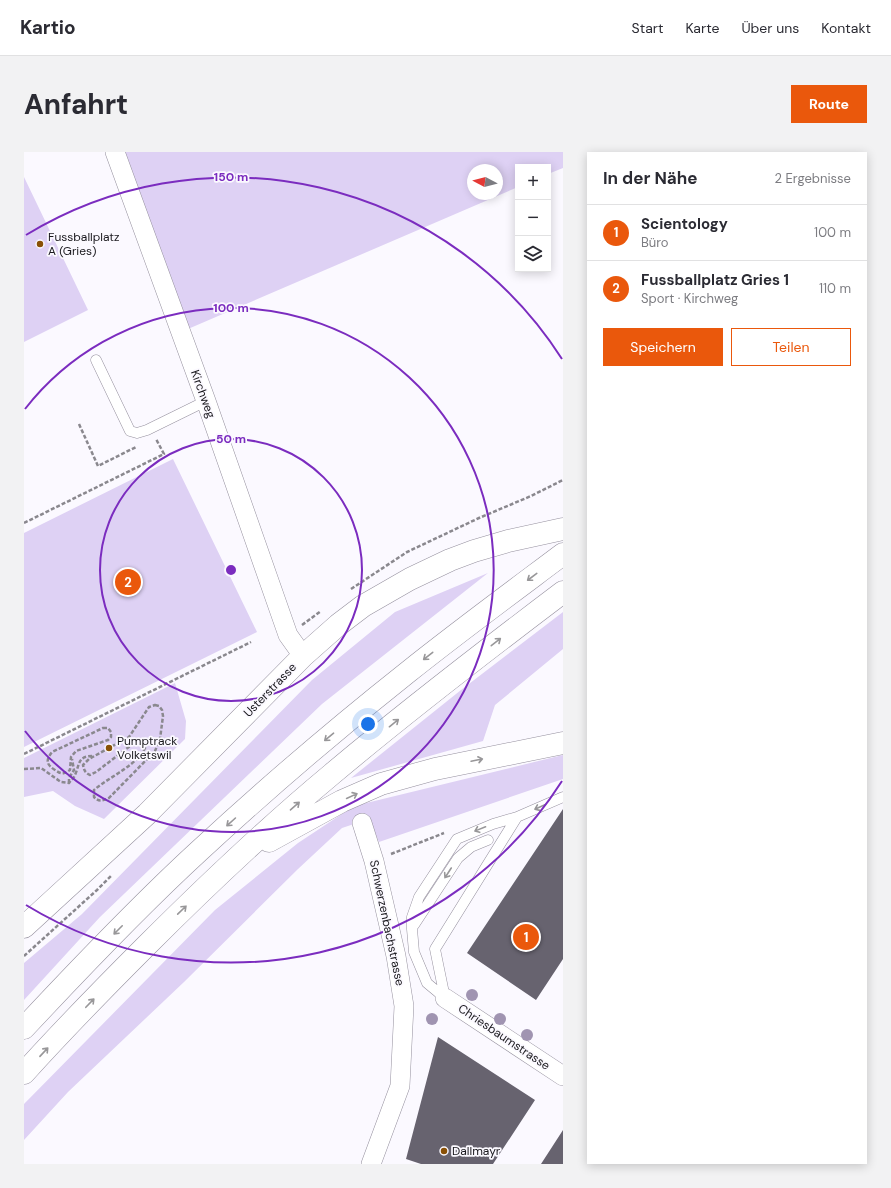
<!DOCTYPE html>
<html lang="de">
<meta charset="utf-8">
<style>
body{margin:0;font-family:"DM Sans",sans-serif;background:#f2f2f3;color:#2b2b33}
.controls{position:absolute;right:12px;top:12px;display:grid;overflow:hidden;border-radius:0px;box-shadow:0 2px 10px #0003}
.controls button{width:36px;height:36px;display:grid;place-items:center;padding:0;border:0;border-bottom:1px solid #e1e1e2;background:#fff;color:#2b2b33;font:20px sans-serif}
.compass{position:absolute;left:443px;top:12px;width:36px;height:36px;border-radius:50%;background:#fff;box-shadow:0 2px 10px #0003;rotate:277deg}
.you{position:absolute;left:344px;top:572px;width:14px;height:14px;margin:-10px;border:3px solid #fff;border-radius:50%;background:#1a73e8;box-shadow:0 0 0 6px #1a73e833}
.badge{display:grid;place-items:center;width:26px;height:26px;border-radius:50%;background:#ea580c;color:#fff;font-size:13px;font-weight:700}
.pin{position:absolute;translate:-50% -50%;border:2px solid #fff;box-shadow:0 1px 4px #0006}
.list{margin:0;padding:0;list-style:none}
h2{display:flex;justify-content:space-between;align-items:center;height:52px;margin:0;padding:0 16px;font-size:17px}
h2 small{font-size:13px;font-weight:400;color:#7c7c81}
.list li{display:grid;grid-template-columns:26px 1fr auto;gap:12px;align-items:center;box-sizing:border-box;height:56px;padding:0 16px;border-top:1px solid #e1e1e2}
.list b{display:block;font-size:15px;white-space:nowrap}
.list p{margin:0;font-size:13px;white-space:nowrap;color:#7c7c81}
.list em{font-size:13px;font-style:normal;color:#7c7c81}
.actions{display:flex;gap:8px;padding:12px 16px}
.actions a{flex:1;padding:9px 0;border:1px solid #ea580c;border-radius:0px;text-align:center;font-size:14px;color:#ea580c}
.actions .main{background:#ea580c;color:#fff}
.icon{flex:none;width:22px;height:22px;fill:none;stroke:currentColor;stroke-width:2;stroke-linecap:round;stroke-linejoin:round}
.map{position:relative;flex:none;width:539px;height:1012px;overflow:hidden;border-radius:0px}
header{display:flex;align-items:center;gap:24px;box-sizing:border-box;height:56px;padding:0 20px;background:#fff;border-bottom:1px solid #e1e1e2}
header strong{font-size:19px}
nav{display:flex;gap:22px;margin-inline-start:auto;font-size:14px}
.intro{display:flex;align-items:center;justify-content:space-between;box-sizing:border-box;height:96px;padding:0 24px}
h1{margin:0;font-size:28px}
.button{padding:10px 18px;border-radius:0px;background:#ea580c;color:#fff;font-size:14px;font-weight:700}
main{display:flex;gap:24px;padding:0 24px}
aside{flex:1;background:#fff;border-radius:0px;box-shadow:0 2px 10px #0003}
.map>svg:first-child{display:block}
.green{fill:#ded1f4;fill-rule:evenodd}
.building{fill:#67636f}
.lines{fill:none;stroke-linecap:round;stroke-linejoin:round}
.service-casing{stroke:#95909e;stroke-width:11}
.minor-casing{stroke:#95909e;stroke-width:20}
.secondary-casing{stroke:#95909e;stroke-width:23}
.motorway-casing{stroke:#95909e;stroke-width:23}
.path{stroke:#8a888e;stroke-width:2.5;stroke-dasharray:4 2;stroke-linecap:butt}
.service{stroke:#fff;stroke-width:10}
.minor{stroke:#fff;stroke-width:19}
.secondary{stroke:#fff;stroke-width:22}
.motorway{stroke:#fff;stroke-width:22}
.tree{fill:#a094b1}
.oneway{stroke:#989799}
.ring{fill:none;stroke:#7b2cbf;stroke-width:2}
.poi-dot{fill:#895005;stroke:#fbf9ff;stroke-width:1.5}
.labels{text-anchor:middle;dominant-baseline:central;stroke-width:3.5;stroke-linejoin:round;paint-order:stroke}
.poi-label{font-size:12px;fill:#19181d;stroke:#fbf9ff;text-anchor:start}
.street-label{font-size:12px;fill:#19181d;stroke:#fbf9ff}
.centre{fill:#7b2cbf;stroke:#fbf9ff;stroke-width:2}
.ring-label{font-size:12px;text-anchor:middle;font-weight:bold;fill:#7b2cbf;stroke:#fbf9ff;stroke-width:3.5;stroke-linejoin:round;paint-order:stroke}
</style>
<header>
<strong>Kartio</strong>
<nav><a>Start</a><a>Karte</a><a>Über uns</a><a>Kontakt</a></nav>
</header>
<div class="intro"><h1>Anfahrt</h1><a class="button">Route</a></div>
<main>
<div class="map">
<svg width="539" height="1012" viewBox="0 0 539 1012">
<rect width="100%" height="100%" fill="#fbf9ff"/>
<path class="green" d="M 91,0 L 539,0 L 539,16 L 524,22 L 524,15 L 494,15 L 494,35 L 157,180 ZM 449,18 L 473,18 L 473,42 L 449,42 Z
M 0,25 L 64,158 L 0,190 Z
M 149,307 L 233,480 L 0,595 L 0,381 Z
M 464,421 L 298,552 L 76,765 L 0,848 L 0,811 L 58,762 L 288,528 L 371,460 Z
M 539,460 L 539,497 L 471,553 L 459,589 L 327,626 L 437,538 Z
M 151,531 L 162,569 L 161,587 L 80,667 L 51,654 L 29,639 L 0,645 L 0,606 Z
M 539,603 L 539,627 L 355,690 L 345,667 L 318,676 L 274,717 L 160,830 L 44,940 L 0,988 L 0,952 L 191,758 L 274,691 L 330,654 Z"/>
<path class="building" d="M 539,657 L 539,807 L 512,848 L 443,801 Z
M 414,885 L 511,948 L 469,1012 L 397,1012 L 382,1007 Z
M 539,978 L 539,1012 L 517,1012 Z"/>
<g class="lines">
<g class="service-casing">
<path id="service" d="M 72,208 L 106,279 L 113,281 L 123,278 L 182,249
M 390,773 L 434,706 L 447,695 L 464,688
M 421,846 L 403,831 L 390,800 L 388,777 L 388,765 L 395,745 L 433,687 L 469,672 L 493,665 L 539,645
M 421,846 L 411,797 L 493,665"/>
</g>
<g class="minor-casing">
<path id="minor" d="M 91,0 L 182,249 L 264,483 L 279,504
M 338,671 L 350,709 L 372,804 L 380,854 L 376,934 L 347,1012
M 421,846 L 539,924"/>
</g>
<g class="secondary-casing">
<path id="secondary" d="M 0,775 L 123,662 L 279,504 L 314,473 L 339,454 L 386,427 L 426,408 L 450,399 L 484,389 L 539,377"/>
</g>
<g class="motorway-casing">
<path id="motorway" d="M 245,689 L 318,649 L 357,632 L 411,617 L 539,591
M 0,876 C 57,815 114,755 175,699 C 242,637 312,577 384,520 C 434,480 487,441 539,402
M 0,921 C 39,878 80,836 121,795 C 181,735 243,676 308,622 C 383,559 461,499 539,440"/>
</g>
<path class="path" d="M 55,272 L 74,314 L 112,295
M 0,371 L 140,302 L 132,287
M 327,437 L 383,400 L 455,366 L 507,344 L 539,328
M 278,473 L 297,459
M 131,553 L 135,554 L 138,558 L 139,564 L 136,587 L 131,599 L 85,646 C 78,649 75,650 70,645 L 70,638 C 86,624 117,612 123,591 L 119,587 L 114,588 L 72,620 L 66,623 C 61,621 60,618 59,613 L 65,607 L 105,585 L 125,555 Z
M 79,576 L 84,576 L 87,580 L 87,585 L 84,588 L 52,599 L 47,605 L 46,618 C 44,619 42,621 40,621 C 37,622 34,620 31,618 C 23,613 21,609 28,600 Z
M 0,602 L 227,490
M 0,617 L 17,616 L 37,630 L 45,631 C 47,628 50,626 51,623 C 56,611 54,604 69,604
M 45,631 L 45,626 L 50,618 L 48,607
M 367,702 L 420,681
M 0,804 L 73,738 L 88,723"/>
<use href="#service" class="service"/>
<use href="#minor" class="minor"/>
<use href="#secondary" class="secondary"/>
<use href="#motorway" class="motorway"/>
</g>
<g class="tree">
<circle cx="448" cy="843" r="6"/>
<circle cx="408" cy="867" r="6"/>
<circle cx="476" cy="867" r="6"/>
<circle cx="503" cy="883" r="6"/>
</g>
<defs><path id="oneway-shaft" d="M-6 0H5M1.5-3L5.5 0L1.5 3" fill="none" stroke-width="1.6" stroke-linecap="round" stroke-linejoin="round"/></defs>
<g class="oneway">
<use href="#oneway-shaft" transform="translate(508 425) rotate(143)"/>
<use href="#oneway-shaft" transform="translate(472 490) rotate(-38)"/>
<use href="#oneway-shaft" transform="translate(404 504) rotate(142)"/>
<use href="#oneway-shaft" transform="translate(370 571) rotate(-39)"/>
<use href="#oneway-shaft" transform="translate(305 585) rotate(140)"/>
<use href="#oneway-shaft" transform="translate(453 608) rotate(-12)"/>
<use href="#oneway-shaft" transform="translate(328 644) rotate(-25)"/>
<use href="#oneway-shaft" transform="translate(271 654) rotate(-41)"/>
<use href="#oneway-shaft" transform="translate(516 655) rotate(156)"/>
<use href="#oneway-shaft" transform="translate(207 670) rotate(138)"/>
<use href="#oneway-shaft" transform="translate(456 677) rotate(158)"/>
<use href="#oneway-shaft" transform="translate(424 721) rotate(123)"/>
<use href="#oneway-shaft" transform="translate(158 758) rotate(-44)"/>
<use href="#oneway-shaft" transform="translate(94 778) rotate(135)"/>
<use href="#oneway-shaft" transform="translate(66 851) rotate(-46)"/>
<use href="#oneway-shaft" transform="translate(20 900) rotate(-47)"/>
</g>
<g class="ring">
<circle cx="207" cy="418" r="131"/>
<path d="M1 257A262 262 0 1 1 1 579"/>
<path d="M538 629A393 393 0 0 1 2 753M2 83A393 393 0 0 1 538 207"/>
</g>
<g class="poi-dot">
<circle cx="16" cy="92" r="4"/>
<circle cx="85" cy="596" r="4"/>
<circle cx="420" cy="999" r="4"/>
</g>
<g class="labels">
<g class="poi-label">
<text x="24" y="85">Fussballplatz<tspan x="24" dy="14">A (Gries)</tspan></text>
<text x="93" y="589">Pumptrack<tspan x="93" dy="14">Volketswil</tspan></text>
<text x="428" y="999">Dallmayr</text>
</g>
<g class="street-label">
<text transform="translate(179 242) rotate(70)">Kirchweg</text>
<text transform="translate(246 538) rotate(-46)">Usterstrasse</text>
<text transform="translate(363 771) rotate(78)">Schwerzenbachstrasse</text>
<text transform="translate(480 885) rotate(34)">Chriesbaumstrasse</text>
</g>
</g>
<circle cx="207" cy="418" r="6" class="centre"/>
<g class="ring-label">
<text x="207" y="29">150 m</text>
<text x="207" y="160">100 m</text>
<text x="207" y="291">50 m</text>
</g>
</svg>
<div class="controls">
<button>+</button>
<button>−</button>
<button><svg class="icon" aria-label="layers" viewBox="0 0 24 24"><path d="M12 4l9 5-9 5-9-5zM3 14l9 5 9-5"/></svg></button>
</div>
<svg class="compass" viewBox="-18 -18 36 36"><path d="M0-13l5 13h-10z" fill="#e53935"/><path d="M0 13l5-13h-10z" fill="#7c7c81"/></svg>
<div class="you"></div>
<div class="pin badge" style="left:502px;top:785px">1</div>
<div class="pin badge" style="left:104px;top:430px">2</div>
</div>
<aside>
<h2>In der Nähe<small>2 Ergebnisse</small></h2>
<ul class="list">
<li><span class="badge">1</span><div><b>Scientology</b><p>Büro</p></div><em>100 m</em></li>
<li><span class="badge">2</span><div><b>Fussballplatz Gries 1</b><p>Sport · Kirchweg</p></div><em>110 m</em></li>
</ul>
<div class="actions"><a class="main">Speichern</a><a>Teilen</a></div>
</aside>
</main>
